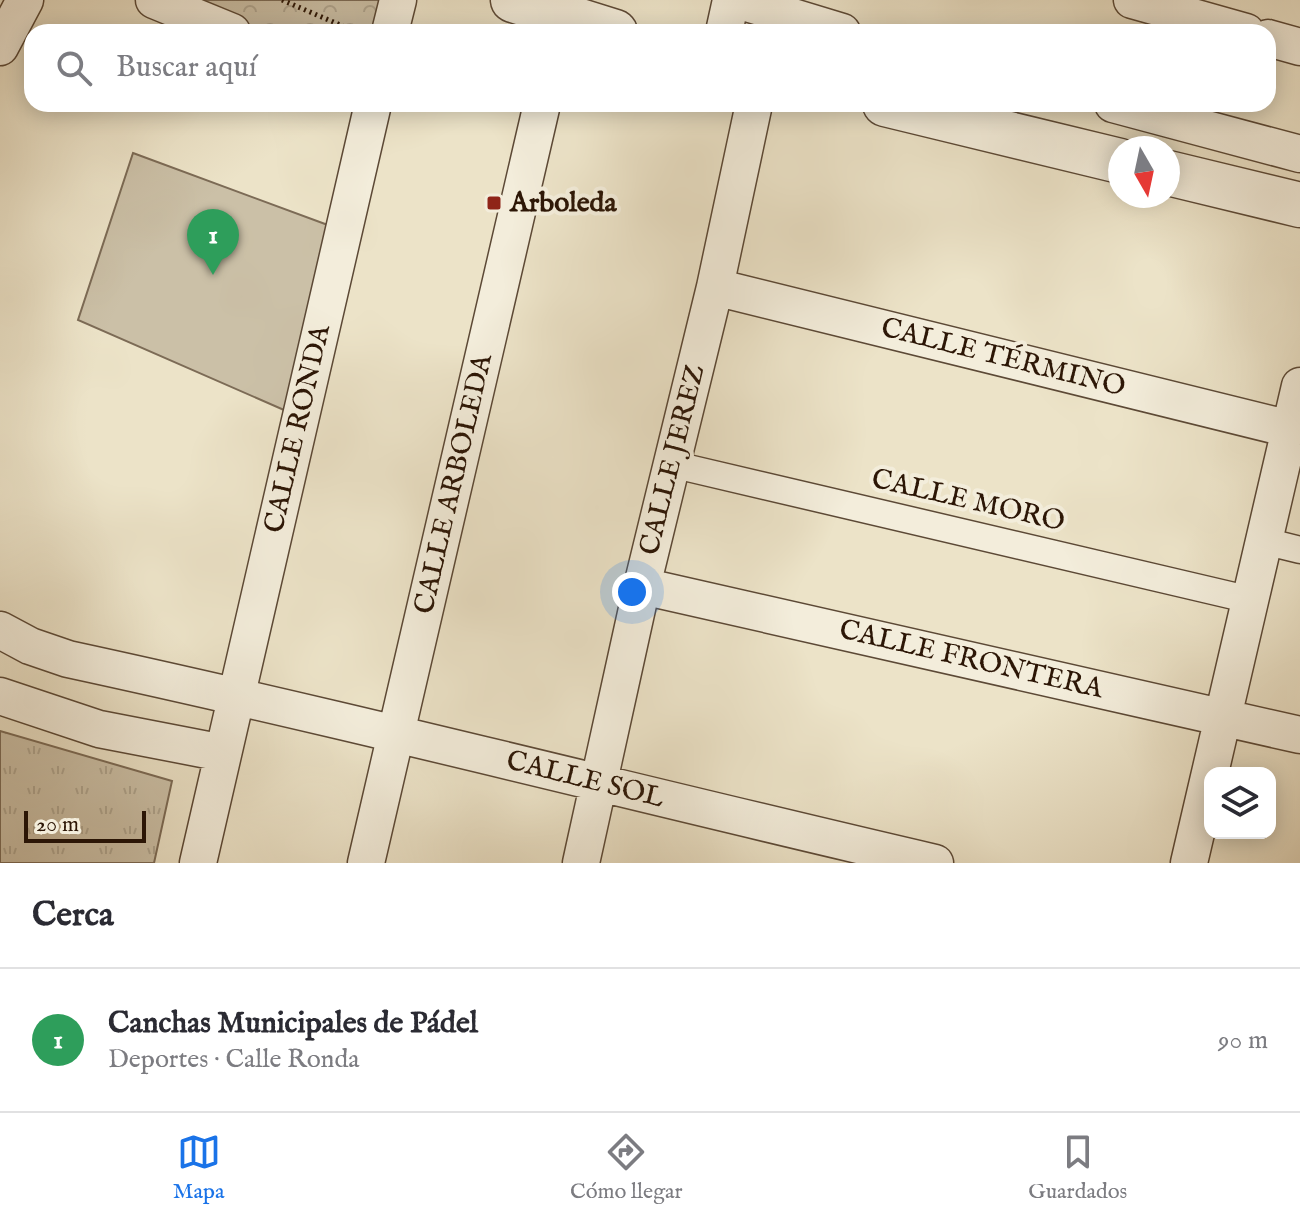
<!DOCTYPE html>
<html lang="es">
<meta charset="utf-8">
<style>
body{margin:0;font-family:"IM FELL English",serif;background:#f7f7f7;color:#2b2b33}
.controls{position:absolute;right:24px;bottom:24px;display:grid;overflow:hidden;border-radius:16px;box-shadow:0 4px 20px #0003}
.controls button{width:72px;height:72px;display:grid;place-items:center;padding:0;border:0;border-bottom:2px solid #e1e1e2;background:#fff;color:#2b2b33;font:40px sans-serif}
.compass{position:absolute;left:1108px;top:136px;width:72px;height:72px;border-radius:50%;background:#fff;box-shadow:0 4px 20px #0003;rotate:171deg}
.scale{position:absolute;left:24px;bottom:20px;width:122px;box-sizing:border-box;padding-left:8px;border:4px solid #2c1606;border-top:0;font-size:22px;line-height:28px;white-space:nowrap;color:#2c1606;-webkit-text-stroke:6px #f3eddb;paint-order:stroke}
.you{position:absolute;left:632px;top:592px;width:28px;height:28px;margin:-20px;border:6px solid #fff;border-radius:50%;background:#1a73e8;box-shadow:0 0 0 12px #1a73e833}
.badge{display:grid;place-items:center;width:52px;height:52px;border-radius:50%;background:#1a73e8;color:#fff;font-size:26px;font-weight:700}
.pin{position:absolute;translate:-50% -66px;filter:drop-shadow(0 2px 4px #0008)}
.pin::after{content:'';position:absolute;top:42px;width:28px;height:24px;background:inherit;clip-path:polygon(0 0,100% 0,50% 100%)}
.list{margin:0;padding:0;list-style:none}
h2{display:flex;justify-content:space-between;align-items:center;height:104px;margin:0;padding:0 32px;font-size:34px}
h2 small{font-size:26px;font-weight:400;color:#7c7c81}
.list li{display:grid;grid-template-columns:52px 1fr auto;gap:24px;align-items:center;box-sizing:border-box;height:144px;padding:0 32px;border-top:2px solid #e1e1e2}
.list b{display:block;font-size:30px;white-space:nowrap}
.list p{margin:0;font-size:26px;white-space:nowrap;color:#7c7c81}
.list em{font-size:26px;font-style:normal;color:#7c7c81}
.icon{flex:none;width:44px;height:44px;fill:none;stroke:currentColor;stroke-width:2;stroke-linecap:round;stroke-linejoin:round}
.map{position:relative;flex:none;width:1300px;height:863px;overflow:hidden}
.search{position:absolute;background:#fff;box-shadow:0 4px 20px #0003;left:24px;right:24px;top:24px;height:88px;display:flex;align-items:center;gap:20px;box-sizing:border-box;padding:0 28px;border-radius:24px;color:#7c7c81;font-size:30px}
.sheet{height:248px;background:#fff}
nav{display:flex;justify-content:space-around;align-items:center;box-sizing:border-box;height:112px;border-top:2px solid #e1e1e2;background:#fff;font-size:22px;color:#7c7c81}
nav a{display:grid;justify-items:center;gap:4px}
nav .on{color:#1a73e8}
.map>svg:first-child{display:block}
.grass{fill:url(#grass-tufts);stroke:#7c6b56;stroke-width:2}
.forest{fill:url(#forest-crowns);stroke:#7c6b56;stroke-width:2}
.garden{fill:#cbc0a7;stroke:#7c6b56;stroke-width:2}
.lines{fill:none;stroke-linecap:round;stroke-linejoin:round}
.pedestrian-casing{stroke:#5c4936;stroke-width:29}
.minor-casing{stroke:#5c4936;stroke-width:39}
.tertiary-casing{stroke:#5c4936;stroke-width:47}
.path{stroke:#2c1606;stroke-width:5;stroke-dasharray:2 4;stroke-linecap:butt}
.pedestrian{stroke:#f3eddb;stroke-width:26}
.minor{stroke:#f3eddb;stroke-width:36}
.tertiary{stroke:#f3eddb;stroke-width:44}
.poi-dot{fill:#8f2418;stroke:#f3eddb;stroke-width:3}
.labels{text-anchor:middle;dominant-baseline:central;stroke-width:8;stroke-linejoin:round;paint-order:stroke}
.poi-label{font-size:28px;font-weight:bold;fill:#2c1606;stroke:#f3eddb;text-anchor:start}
.street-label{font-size:28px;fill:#2c1606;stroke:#f3eddb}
</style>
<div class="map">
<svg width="1300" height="863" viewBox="0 0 1300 863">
<defs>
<pattern id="grass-tufts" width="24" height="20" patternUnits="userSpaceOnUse" patternTransform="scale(2)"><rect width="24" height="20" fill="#cbc0a7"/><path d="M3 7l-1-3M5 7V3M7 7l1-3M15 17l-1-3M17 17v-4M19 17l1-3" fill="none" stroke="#aea48e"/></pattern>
<pattern id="forest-crowns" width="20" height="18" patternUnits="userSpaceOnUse" patternTransform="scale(2)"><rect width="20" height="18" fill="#cbc0a7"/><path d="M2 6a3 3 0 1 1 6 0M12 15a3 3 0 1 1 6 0" fill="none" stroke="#aea48e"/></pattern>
</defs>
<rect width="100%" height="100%" fill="#ece3c8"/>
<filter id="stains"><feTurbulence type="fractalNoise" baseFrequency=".0025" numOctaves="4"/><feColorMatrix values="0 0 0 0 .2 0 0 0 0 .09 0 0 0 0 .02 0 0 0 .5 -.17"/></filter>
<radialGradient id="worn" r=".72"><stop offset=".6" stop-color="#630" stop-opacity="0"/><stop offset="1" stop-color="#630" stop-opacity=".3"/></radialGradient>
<path class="grass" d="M 0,731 L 172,781 L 154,863 L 0,863 Z"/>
<path class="forest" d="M 154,0 L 398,0 L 390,32 L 232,32 Z"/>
<path class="garden" d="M 133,153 L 344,231 L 300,417 L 78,320 Z"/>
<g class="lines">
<g class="pedestrian-casing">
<path id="pedestrian" d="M 671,464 L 1251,600
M 1264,541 L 1300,550"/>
</g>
<g class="minor-casing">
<path id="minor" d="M 154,0 L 232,32
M 737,0 L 842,32
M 1132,0 L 1246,32
M 390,32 L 398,0
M 724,32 L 731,0
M 1268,38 L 1300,47
M 0,47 L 25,0
M 1113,104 L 1300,154
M 715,287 L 1290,429
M 642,586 L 1300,735
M 0,630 L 30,646 L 68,659 C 359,722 646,796 935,863
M 0,696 L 99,729 L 223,753
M 198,863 L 373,104
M 366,863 L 542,104
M 581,863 L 642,586 L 715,287 L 754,104
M 1189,863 L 1300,386"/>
</g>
<g class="tertiary-casing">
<path id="tertiary" d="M 513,0 L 615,32
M 885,104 L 1120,161
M 1168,173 L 1300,205"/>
</g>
<path class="path" d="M 282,0 L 352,30"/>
<use href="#pedestrian" class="pedestrian"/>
<use href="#minor" class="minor"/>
<use href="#tertiary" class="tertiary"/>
</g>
<rect class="poi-dot" x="486" y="195" width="16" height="16" rx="4"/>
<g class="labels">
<g class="poi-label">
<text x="510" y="203">Arboleda</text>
</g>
<g class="street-label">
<text transform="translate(1003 358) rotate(14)">CALLE TÉRMINO</text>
<text transform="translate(298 429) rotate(-77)">CALLE RONDA</text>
<text transform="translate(673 460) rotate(-76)">CALLE JEREZ</text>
<text transform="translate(454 484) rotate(-77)">CALLE ARBOLEDA</text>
<text transform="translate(968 501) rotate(13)">CALLE MORO</text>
<text transform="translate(971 660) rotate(13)">CALLE FRONTERA</text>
<text transform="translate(585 780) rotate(14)">CALLE SOL</text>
</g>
</g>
<rect width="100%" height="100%" filter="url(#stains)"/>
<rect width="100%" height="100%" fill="url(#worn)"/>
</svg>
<div class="controls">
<button><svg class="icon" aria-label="layers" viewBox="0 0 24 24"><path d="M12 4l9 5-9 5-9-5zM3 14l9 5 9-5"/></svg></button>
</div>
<svg class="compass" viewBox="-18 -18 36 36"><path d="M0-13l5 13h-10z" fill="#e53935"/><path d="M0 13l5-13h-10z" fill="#7c7c81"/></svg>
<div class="scale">20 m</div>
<div class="you"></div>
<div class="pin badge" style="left:213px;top:275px;background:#2e9e5b">1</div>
<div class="search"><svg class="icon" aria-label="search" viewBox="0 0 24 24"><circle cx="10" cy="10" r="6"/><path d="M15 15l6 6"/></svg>Buscar aquí</div>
</div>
<section class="sheet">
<h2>Cerca<small></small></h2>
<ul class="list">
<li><span class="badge" style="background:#2e9e5b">1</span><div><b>Canchas Municipales de Pádel</b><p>Deportes · Calle Ronda</p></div><em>90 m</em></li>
</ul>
</section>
<nav>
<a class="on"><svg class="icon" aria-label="map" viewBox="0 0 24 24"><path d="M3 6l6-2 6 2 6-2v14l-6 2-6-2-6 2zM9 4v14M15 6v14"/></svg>Mapa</a>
<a><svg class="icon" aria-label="directions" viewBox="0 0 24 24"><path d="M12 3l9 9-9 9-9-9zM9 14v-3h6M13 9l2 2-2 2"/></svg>Cómo llegar</a>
<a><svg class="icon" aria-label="saved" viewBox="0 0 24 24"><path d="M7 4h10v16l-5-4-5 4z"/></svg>Guardados</a>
</nav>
